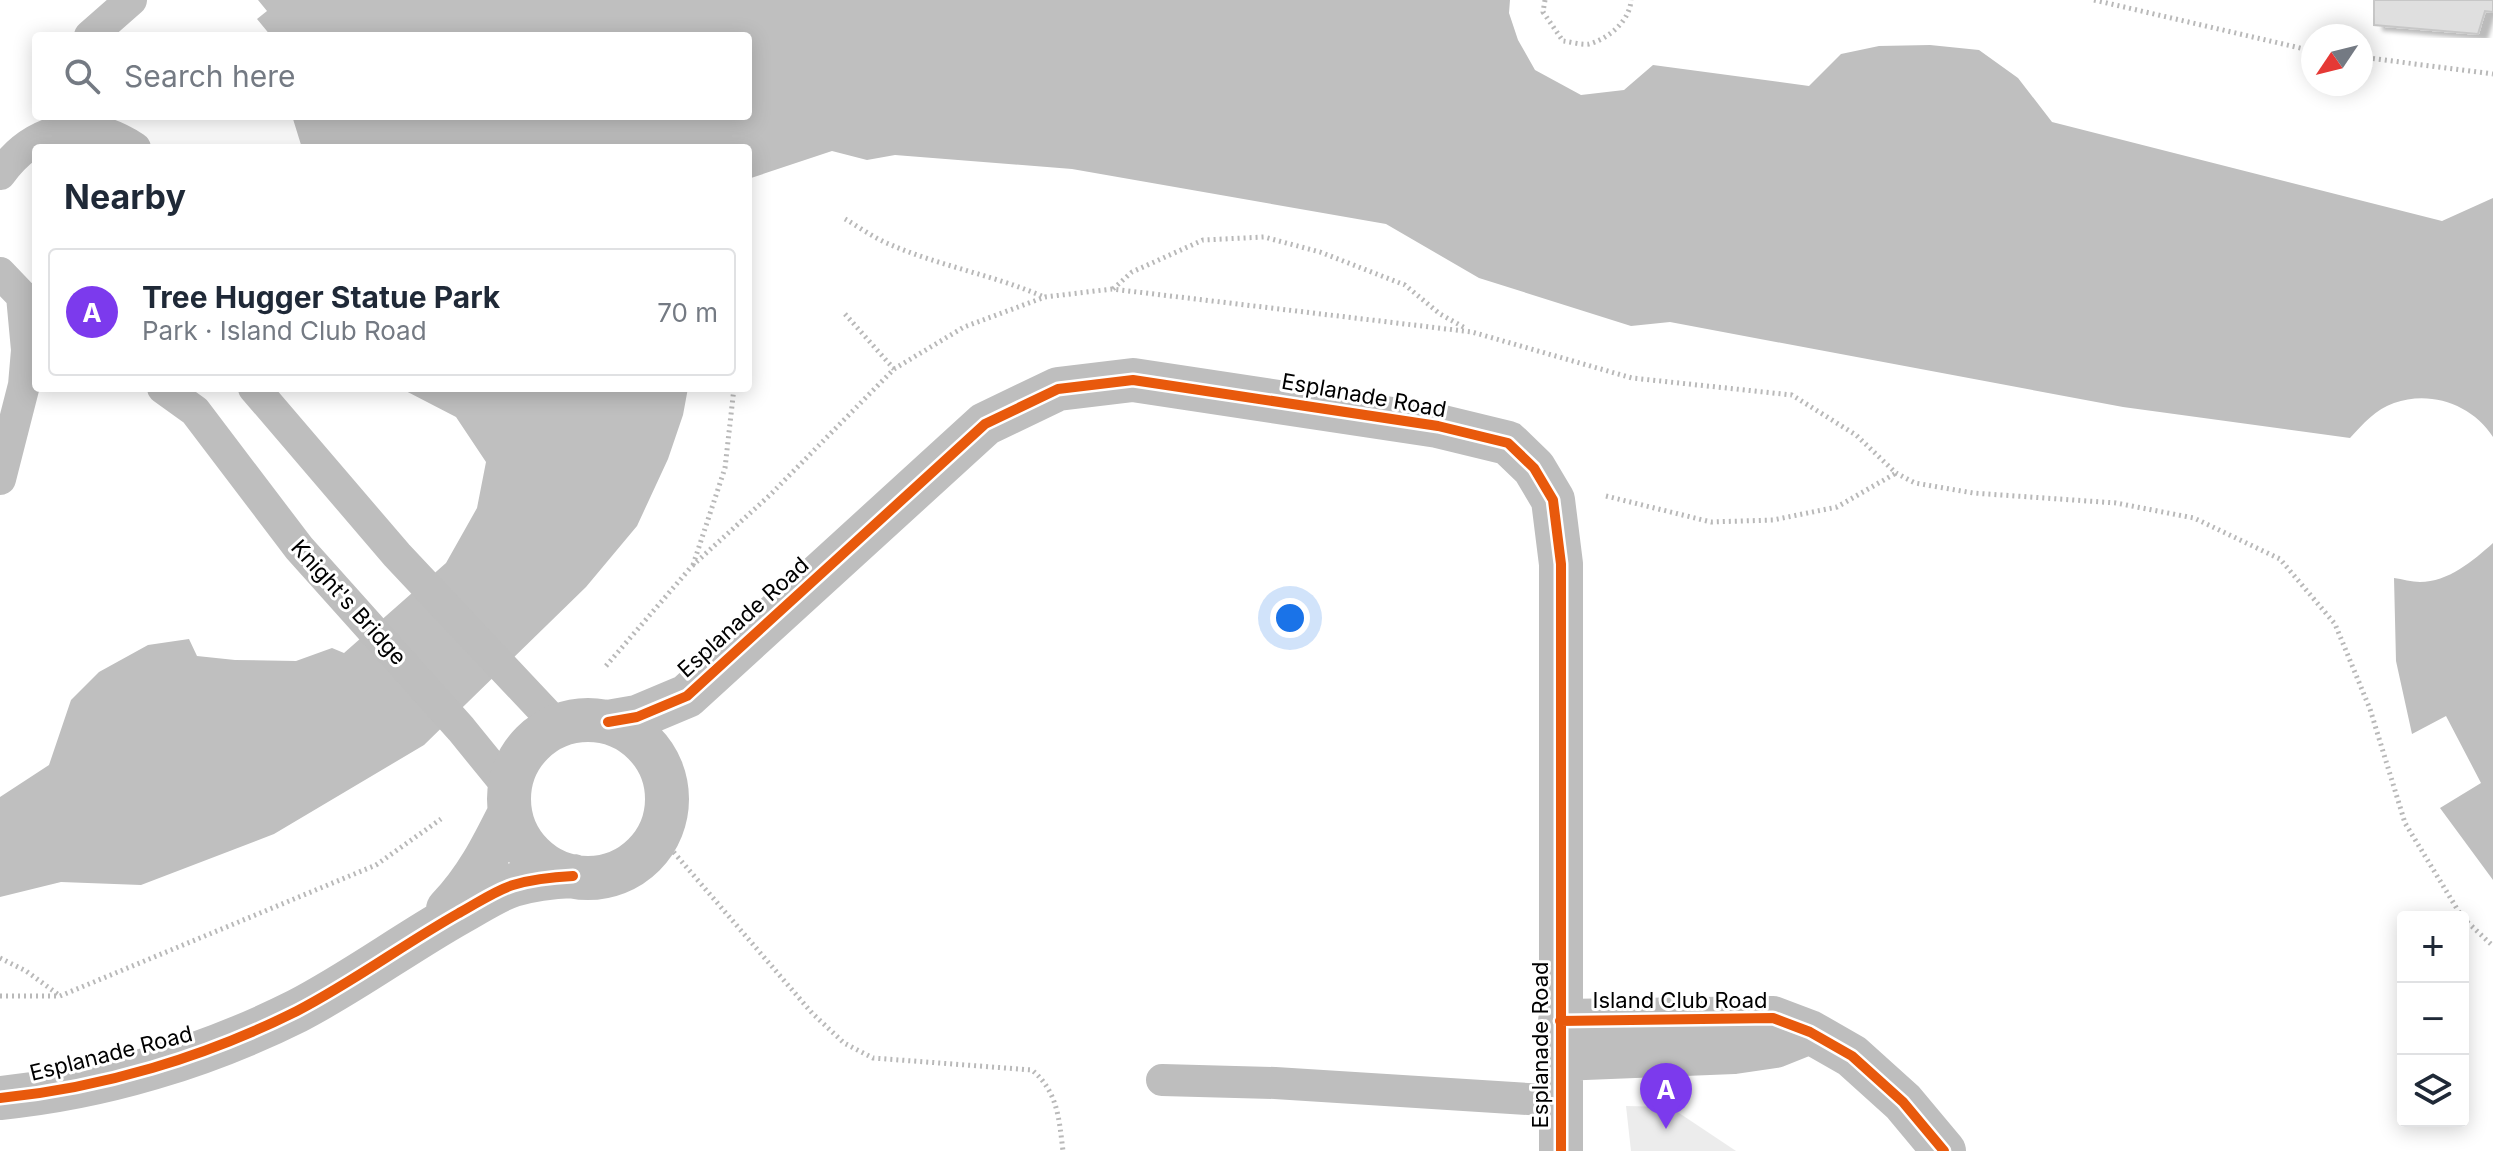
<!DOCTYPE html>
<meta charset="utf-8">
<style>
body{margin:0;font-family:Inter,sans-serif;background:#f2f2f3;color:#1f2937}
.controls{position:absolute;right:24px;bottom:24px;display:grid;overflow:hidden;border-radius:8px;box-shadow:0 4px 20px #0003}
.controls button{width:72px;height:72px;display:grid;place-items:center;padding:0;border:0;border-bottom:2px solid #e0e1e3;background:#fff;color:#1f2937;font:40px sans-serif}
.compass{position:absolute;left:2301px;top:24px;width:72px;height:72px;border-radius:50%;background:#fff;box-shadow:0 4px 20px #0003;rotate:235deg}
.you{position:absolute;left:1290px;top:618px;width:28px;height:28px;margin:-20px;border:6px solid #fff;border-radius:50%;background:#1a73e8;box-shadow:0 0 0 12px #1a73e833}
.badge{display:grid;place-items:center;width:52px;height:52px;border-radius:50%;background:#7c3aed;color:#fff;font-size:26px;font-weight:700}
.pin{position:absolute;translate:-50% -66px;filter:drop-shadow(0 2px 4px #0008)}
.pin::after{content:'';position:absolute;top:42px;width:28px;height:24px;background:inherit;clip-path:polygon(0 0,100% 0,50% 100%)}
.list{margin:0;padding:0;list-style:none}
h2{display:flex;justify-content:space-between;align-items:center;height:104px;margin:0;padding:0 32px;font-size:34px}
h2 small{font-size:26px;font-weight:400;color:#747a83}
.list li{display:grid;grid-template-columns:52px 1fr auto;gap:24px;align-items:center;box-sizing:border-box;height:128px;margin:0 16px 16px;padding:0 16px;border:2px solid #e0e1e3;border-radius:8px}
.list b{display:block;font-size:30px;white-space:nowrap}
.list p{margin:0;font-size:26px;white-space:nowrap;color:#747a83}
.list em{font-size:26px;font-style:normal;color:#747a83}
.icon{flex:none;width:44px;height:44px;fill:none;stroke:currentColor;stroke-width:2;stroke-linecap:round;stroke-linejoin:round}
.map{position:relative;flex:none;width:2493px;height:1151px;overflow:hidden}
.search{position:absolute;background:#fff;box-shadow:0 4px 20px #0003;left:32px;top:32px;width:720px;height:88px;display:flex;align-items:center;gap:20px;box-sizing:border-box;padding:0 28px;border-radius:8px;color:#747a83;font-size:30px}
.panel{position:absolute;background:#fff;box-shadow:0 4px 20px #0003;left:32px;top:144px;width:720px;height:248px;border-radius:8px}
.map>svg:first-child{display:block}
.green{fill:#ececec}
.water{fill:#bfbfbf}
.building{fill:#dfdfdf;stroke:#c7c7c7;stroke-width:2;filter:url(#shadow)}
.lines{fill:none;stroke-linecap:round;stroke-linejoin:round}
.path{stroke:#b9b9b9;stroke-width:5;stroke-dasharray:2 4;stroke-linecap:butt}
.service{stroke:#bebebe;stroke-width:32}
.minor{stroke:#bebebe;stroke-width:44}
.cycleway-casing{stroke:#fff;stroke-width:15}
.cycleway{stroke:#e8590c;stroke-width:10}
.labels{text-anchor:middle;dominant-baseline:central;stroke-width:6;stroke-linejoin:round;paint-order:stroke}
.street-label{font-size:22px;fill:#000;stroke:#fff}
</style>
<div class="map">
<svg width="2493" height="1151" viewBox="0 0 2493 1151">
<defs>
<filter id="shadow"><feDropShadow dx="9" dy="5" stdDeviation="2" flood-color="#0004"/></filter>
</defs>
<rect width="100%" height="100%" fill="#fff"/>
<path class="green" d="M 1626,1106 L 1670,1107 L 1736,1151 L 1631,1151 Z"/>
<path class="water" d="M 258,0 L 1510,0 L 1509,13 L 1518,40 L 1535,70 L 1581,95 L 1624,90 L 1653,65 L 1809,86 L 1841,54 L 1879,46 L 1930,45 L 1979,50 L 2018,78 L 2052,122 L 2442,221 L 2493,198 L 2493,437 C 2472,404 2430,390 2394,403 C 2376,409 2363,424 2350,438 L 2123,407 L 1670,322 L 1631,326 L 1479,278 L 1386,224 L 1072,169 L 895,155 L 867,160 L 832,151 L 748,179 L 748,148 L 302,148 L 293,119 L 297,116 L 748,116 L 748,36 L 271,36 L 257,19 L 267,11 Z
M 400,388 L 688,388 L 683,415 L 668,459 L 637,526 L 586,587 L 424,745 L 274,834 L 141,885 L 61,882 L 0,897 L 0,797 L 49,765 L 71,700 L 99,672 L 148,645 L 189,639 L 197,656 L 235,660 L 296,661 L 332,648 L 344,653 L 446,563 L 477,508 L 486,462 L 456,417 Z
M 2493,543 L 2493,880 L 2440,808 L 2481,783 L 2446,716 L 2412,734 L 2396,661 L 2394,578 C 2402,579 2412,582 2420,582 C 2448,582 2473,561 2493,543 Z"/>
<path class="building" d="M 2374,0 L 2493,0 L 2493,12 L 2485,11 L 2478,34 L 2374,25 Z"/>
<g class="lines">
<path class="path" d="M 1545,0 L 1543,12 L 1563,41 C 1571,42 1581,45 1589,44 C 1608,39 1630,21 1631,0
M 2094,0 L 2313,51
M 2361,57 L 2493,74
M 845,219 C 859,227 874,238 889,244 C 939,266 994,275 1044,297
M 1113,289 L 1132,272 L 1203,240 L 1264,237 L 1320,252 L 1405,285 L 1440,314 L 1467,329
M 845,314 L 894,369
M 1606,496 L 1711,522 L 1773,520 L 1837,507 L 1896,473
M 693,565 L 725,468 L 734,388
M 606,666 L 692,566 L 770,495 L 894,369 L 964,327 L 1045,297 L 1112,289 L 1472,332 L 1632,378 L 1792,395 L 1856,435 L 1896,473 L 1915,483 L 1973,493 L 2116,503 L 2194,518 L 2280,559 L 2335,624 L 2370,709 L 2405,823 L 2462,917
M 658,834 L 812,1013 L 844,1043 L 873,1058 L 1032,1070 C 1058,1092 1059,1119 1063,1151
M 2463,918 L 2493,946
M 0,958 L 26,971 L 59,995
M 0,996 L 60,996 L 376,865 L 441,819"/>
<path class="service" d="M 90,36 L 131,0
M 0,174 C 34,127 85,115 135,148
M 0,273 L 22,296 L 36,304
M 163,388 L 195,411 L 299,548 L 461,729 L 509,788
M 254,388 L 397,555 L 557,725
M 0,479 L 24,385 L 27,350 L 22,296
M 1162,1080 L 1275,1083 L 1560,1101"/>
<path class="minor" d="M509 799a79 79 0 1 1 158 0a79 79 0 1 1-158 0Z
M 608,722 L 637,717 L 687,696 L 985,424 L 1058,389 L 1133,380 L 1438,426 L 1508,443 L 1534,468 L 1553,500 L 1561,564 L 1561,1151
M 448,909 C 476,880 492,848 510,812
M 1560,1021 L 1773,1018 L 1810,1032 L 1852,1056 L 1903,1102 L 1944,1151
M 1560,1059 L 1734,1052 L 1775,1046 L 1810,1032
M 0,1098 C 102,1088 205,1057 297,1011 C 353,982 404,944 459,913 C 476,904 494,891 513,885 C 533,879 552,877 573,876"/>
<g class="cycleway-casing">
<path id="cycleway" d="M 608,722 L 637,717 L 687,696 L 985,424 L 1058,389 L 1133,380 L 1438,426 L 1508,443 L 1534,468 L 1553,500 L 1561,564 L 1561,1151
M 1560,1021 L 1773,1018 L 1810,1032 L 1852,1056 L 1903,1102 L 1944,1151
M 0,1098 C 102,1088 205,1057 297,1011 C 353,982 404,944 459,913 C 476,904 494,891 513,885 C 533,879 552,877 573,876"/>
</g>
<use href="#cycleway" class="cycleway"/>
</g>
<g class="labels">
<g class="street-label">
<text transform="translate(1364 395) rotate(10)">Esplanade Road</text>
<text transform="translate(349 602) rotate(48)">Knight's Bridge</text>
<text transform="translate(743 617) rotate(-42)">Esplanade Road</text>
<text x="1680" y="1000">Island Club Road</text>
<text transform="translate(1540 1045) rotate(-90)">Esplanade Road</text>
<text transform="translate(111 1053) rotate(-14)">Esplanade Road</text>
</g>
</g>
</svg>
<div class="controls">
<button>+</button>
<button>−</button>
<button><svg class="icon" aria-label="layers" viewBox="0 0 24 24"><path d="M12 4l9 5-9 5-9-5zM3 14l9 5 9-5"/></svg></button>
</div>
<svg class="compass" viewBox="-18 -18 36 36"><path d="M0-13l5 13h-10z" fill="#e53935"/><path d="M0 13l5-13h-10z" fill="#747a83"/></svg>
<div class="you"></div>
<div class="pin badge" style="left:1666px;top:1129px">A</div>
<div class="search"><svg class="icon" aria-label="search" viewBox="0 0 24 24"><circle cx="10" cy="10" r="6"/><path d="M15 15l6 6"/></svg>Search here</div>
<section class="panel">
<h2>Nearby<small></small></h2>
<ul class="list">
<li><span class="badge">A</span><div><b>Tree Hugger Statue Park</b><p>Park · Island Club Road</p></div><em>70 m</em></li>
</ul>
</section>
</div>
